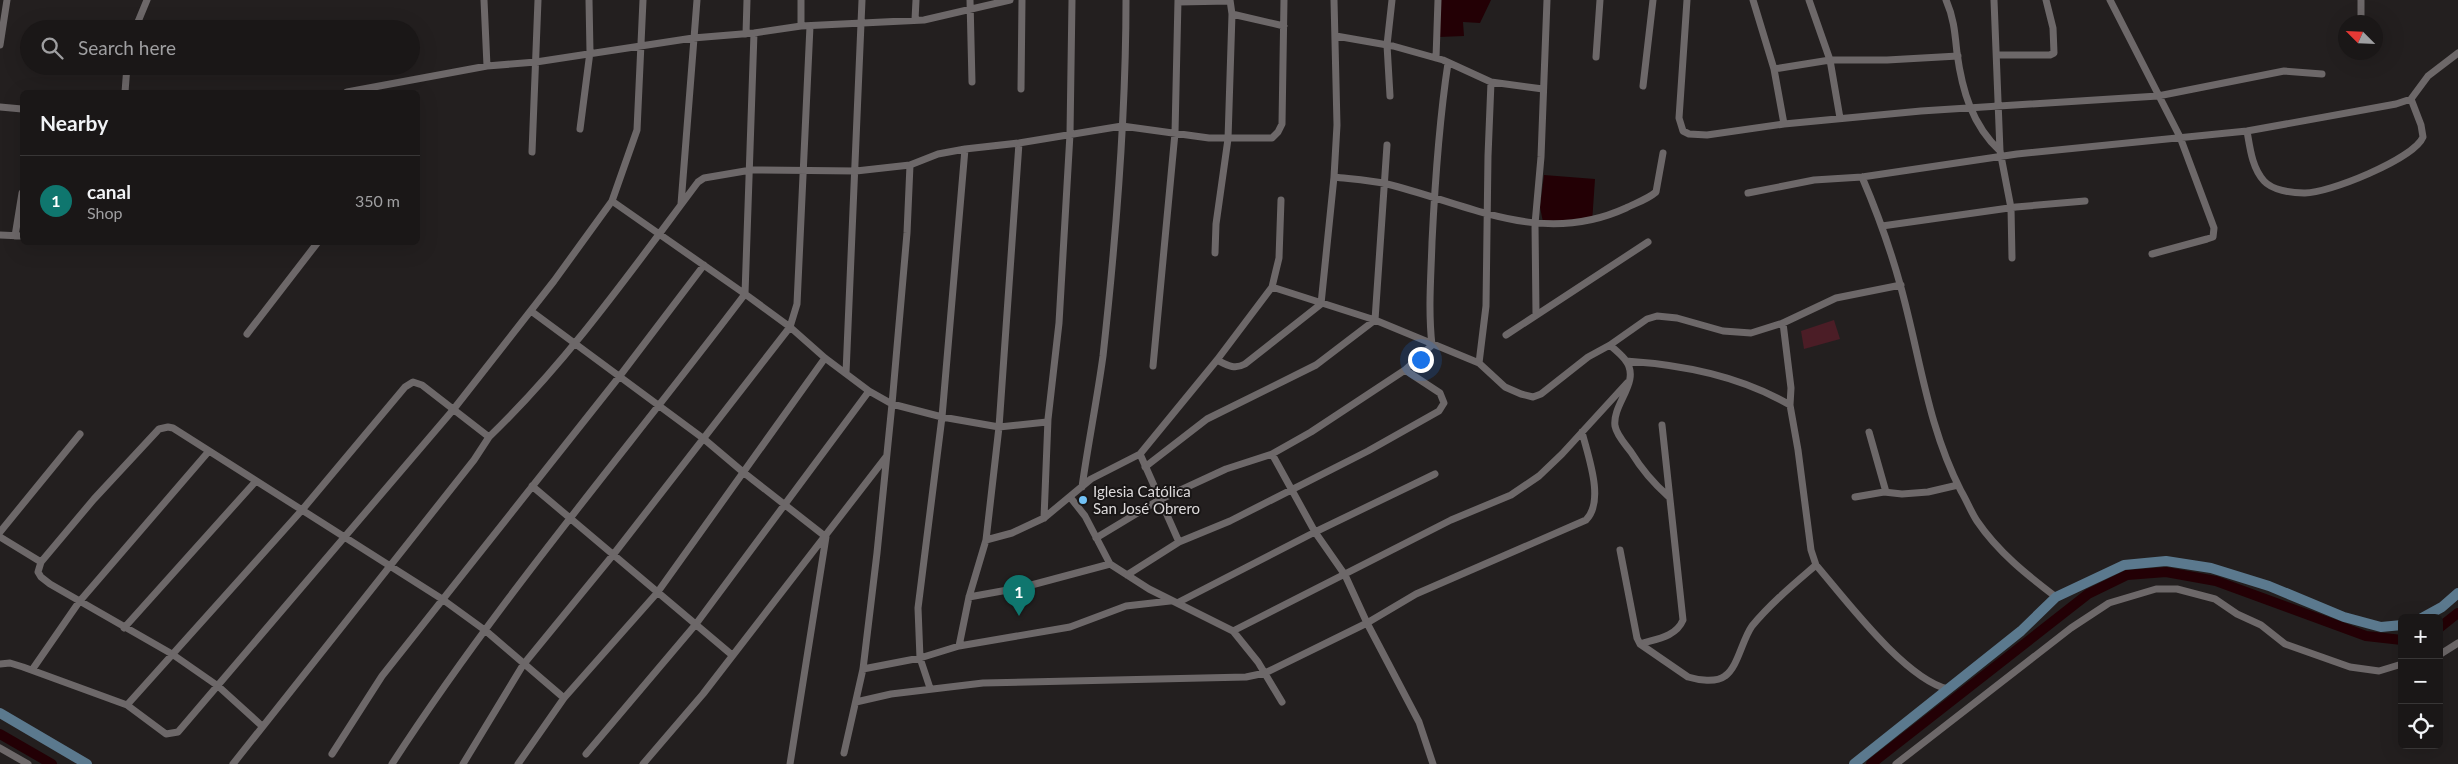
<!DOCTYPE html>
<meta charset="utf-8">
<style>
body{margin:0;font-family:Lato,sans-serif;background:#232020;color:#f1f3f6}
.controls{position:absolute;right:15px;bottom:15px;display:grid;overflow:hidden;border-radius:8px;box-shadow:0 5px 20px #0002}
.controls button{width:45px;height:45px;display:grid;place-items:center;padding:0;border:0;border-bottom:1px solid #383636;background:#1a1717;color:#f1f3f6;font:25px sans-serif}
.compass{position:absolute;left:2338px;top:15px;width:45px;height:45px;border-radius:50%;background:#1a1717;box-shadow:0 5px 20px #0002;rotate:294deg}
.you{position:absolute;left:1420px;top:359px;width:18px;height:18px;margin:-12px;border:4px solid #fff;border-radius:50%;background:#1a73e8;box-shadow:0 0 0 8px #1a73e833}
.badge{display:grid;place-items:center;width:32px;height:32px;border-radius:50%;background:#0f766e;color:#fff;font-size:16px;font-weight:700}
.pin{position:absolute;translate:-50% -41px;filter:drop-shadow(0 1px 2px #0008)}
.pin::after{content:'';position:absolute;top:26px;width:18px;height:15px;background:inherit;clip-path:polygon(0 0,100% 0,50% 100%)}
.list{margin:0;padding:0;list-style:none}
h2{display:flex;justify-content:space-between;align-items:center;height:65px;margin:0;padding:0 20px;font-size:21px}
h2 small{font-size:16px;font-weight:400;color:#9f9fa1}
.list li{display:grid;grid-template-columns:32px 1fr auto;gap:15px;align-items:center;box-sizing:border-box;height:90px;padding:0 20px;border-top:1px solid #383636}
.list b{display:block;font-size:19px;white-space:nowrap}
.list p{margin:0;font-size:16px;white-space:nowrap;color:#9f9fa1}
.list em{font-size:16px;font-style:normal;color:#9f9fa1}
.icon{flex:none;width:28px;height:28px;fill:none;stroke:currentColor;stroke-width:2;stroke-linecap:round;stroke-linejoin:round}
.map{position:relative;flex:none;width:2458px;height:764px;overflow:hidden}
.search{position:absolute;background:#1a1717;box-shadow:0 5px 20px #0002;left:20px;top:20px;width:400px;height:55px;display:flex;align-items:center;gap:12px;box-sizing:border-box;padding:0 18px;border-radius:28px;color:#9f9fa1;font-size:19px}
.panel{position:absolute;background:#1a1717;box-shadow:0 5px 20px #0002;left:20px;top:90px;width:400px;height:155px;border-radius:8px}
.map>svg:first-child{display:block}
.green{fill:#4b1d26}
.water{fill:#230005}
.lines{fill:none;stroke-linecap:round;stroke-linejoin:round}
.canal{stroke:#230005;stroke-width:10}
.street{stroke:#6d6869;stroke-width:7}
.secondary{stroke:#5b798e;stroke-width:10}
.poi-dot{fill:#72c1f5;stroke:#191616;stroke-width:2}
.labels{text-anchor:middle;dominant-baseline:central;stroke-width:4;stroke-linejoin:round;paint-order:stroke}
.poi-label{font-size:15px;fill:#dddadb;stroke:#191616;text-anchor:start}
</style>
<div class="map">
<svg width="2458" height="764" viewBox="0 0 2458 764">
<rect width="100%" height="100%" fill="#231f1f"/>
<path class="green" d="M 1834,320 L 1840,339 L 1804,349 L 1801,331 Z"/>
<path class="water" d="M 1439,0 L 1491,0 L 1480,23 L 1463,22 L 1464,36 L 1439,37 Z
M 1544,175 L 1595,179 L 1592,223 L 1543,222 L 1540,207 Z"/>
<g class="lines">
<path class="canal" d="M 2439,628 L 2458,613
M 0,734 L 52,764
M 1871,764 L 2088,594 L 2127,575 L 2166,572 L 2216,581 L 2366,636 L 2402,640"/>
<path class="street" d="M 484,0 L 487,66
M 970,0 L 972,82
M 1687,0 L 1679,118 L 1683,131 L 1689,134 L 1707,135 L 1784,124 L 1921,111 L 2158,96 L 2284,71 L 2322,74
M 1753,0 L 1774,69 L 1784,124
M 1809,0 L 1830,60 L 1840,118
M 1946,0 C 1954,18 1955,34 1957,53 C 1962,90 1972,125 2000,151
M 1994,0 L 2000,151 L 2011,208 L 2012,258
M 2110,0 L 2180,137 L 2214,228 L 2213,237 L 2207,239 L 2152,254
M 1178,2 L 1230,1
M 1232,14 L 1284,26
M 2361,16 L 2361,0
M 915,20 L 916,0
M 801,26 L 801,0
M 135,29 L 147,0
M 746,34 L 747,0
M 1336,36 L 1393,46 L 1443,60 L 1491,82 L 1543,89
M 0,45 L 7,0
M 1998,55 L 2050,55 L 2054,53 L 2053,28 L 2046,0
M 1596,57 L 1600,0
M 1436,58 L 1438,0
M 1774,69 L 1830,60 L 1887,60 L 1958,56
M 1643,86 L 1653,0
M 1021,89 L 1022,0
M 125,92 L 127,66
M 347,92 L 487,66 L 536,62 L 693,38 L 754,33 L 801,26 L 924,20 L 1010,0
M 1390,96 L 1387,45 L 1392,0
M 0,107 L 22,109
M 580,129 L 590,52 L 589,0
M 2247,131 C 2250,148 2252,168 2264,181 C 2272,190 2291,193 2304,193 C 2327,194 2414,159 2423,137 L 2421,125 L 2411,99
M 532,152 L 538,0
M 1334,177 L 1337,125 L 1334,0
M 1862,177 C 1877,212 1890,248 1900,284 C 1920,355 1927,425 1961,491 C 1967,501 1971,512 1977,521 C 1998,552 2027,575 2056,597
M 1748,193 L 1814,180 L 1862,177 L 2017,154 L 2247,131 L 2396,104 L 2411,99 L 2428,76 L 2458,53
M 612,201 L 745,294
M 681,204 L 697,0
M 1882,226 L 2016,207 L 2085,201
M 0,235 L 22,236
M 15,236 L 22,193
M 1215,253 L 1216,224 L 1228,139 L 1232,14 L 1230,0
M 1272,287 L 1375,320 L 1387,145
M 745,294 L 754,33
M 531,311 L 704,439 L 743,472 L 826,537 L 790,764
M 1536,314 L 1535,224 L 1541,157 L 1547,0
M 1783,323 L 1791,388 L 1790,405
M 247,334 L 318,242
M 1506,335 L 1648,242
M 1610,345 L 1647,319 L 1657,316 L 1677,318 L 1723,331 L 1751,333 L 1783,323 L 1836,298 L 1901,285
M 1217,360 C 1227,365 1234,370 1245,364 L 1321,304 L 1334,177 C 1351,179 1370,180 1387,184 C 1469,204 1541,247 1626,208 C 1636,203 1648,199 1656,192 L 1663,153
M 1626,361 C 1684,365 1740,376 1790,405 L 1798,450 L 1811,550 L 1816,565 C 1846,600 1905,679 1948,689
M 1479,363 L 1486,306 L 1488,156 L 1491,82
M 1153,366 L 1175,133 L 1178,0
M 846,373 L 862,0
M 1869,432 L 1886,492
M 1140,454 L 1179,542
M 1272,454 L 1315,532 L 1345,575 L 1367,623 L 1419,722 L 1433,764
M 1145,467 L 1207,419 L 1316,365 L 1375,320 L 1479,363 L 1505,387 L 1521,394 L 1533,397 L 1541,394 L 1588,357 L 1610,345 C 1615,350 1622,355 1626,361 C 1641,382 1612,404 1615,426 C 1617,436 1626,445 1631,452 C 1642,470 1652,482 1668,496
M 532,486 L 732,655
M 1082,487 C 1088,444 1097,400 1103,356 C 1116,238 1126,119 1126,0
M 1070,497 L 1085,516 L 1110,564 L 1149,589 L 1233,631 L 1258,662 L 1282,702
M 1855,497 L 1884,492 L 1902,494 L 1928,492 L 1958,485
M 1044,518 L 1048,419 L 1059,323 L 1070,134 L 1072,0
M 0,532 L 80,434
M 0,537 L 41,562
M 1096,538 L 1159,500 L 1226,469 L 1272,454 L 1311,432 L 1405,370 L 1432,345 C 1428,310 1431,276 1432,242 C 1435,181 1439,122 1448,63
M 986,540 L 1012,533 L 1044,518 L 1091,479 L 1140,454 L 1217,360 L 1272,287 L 1279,258 L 1281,200
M 1620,550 L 1637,638 L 1640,644 L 1688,677 C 1698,680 1716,683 1725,676 C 1738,667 1742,640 1752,626 C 1771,603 1794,584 1816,565
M 1127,575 L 1179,542 L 1230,521 L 1368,451 L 1439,411 L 1444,403 L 1440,393 L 1405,370
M 969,597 L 1024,587 L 1110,564
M 1177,603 L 1315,532 L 1435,474
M 124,628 L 256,481
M 1233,631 L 1451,520 L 1511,495 L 1539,476 L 1562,454 L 1627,383
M 1640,644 C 1656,639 1676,637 1683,620 L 1662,425
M 959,646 L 969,597 L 986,540 L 999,427 L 1019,143
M 2439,655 L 2458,643
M 0,664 L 10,663 L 23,667 L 127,705 L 302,510 L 405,387 L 413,382 L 422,385 L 489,437 C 568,361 632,270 698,182 L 704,178 L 751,170 L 856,171 L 910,165 L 938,154 L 965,149 L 1019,143 L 1122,126 L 1209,138 L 1272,138 L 1278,132 L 1282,124 L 1284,0
M 863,669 L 920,658 L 959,646 L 1070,627 L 1126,606 L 1170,601
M 32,670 L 79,602 L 209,451
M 930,688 L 920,658 L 918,608 L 942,417 L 965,149
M 856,702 L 891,694 L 983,683 L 1246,677 L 1265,673 L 1367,623 L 1416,594 L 1586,520 C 1605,501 1588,456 1582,432
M 127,705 L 166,734 L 178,732 L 453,410 L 554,281 L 612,201 L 637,130 L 643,0
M 262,726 L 218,686 L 172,654 L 50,584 L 41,577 L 38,572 L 41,562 L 94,499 L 159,429 L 168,427 L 173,428 L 442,599 L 486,631 L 564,698
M 0,748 L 28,764
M 844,753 L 863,669 L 877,553 L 892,404 L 907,233 L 910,165
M 332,754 L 382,676 L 619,377 L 704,265
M 586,754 L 696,624 L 869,391
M 233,764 L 474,460 L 489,437
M 392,764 C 498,600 627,450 745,294 L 790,327 L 825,358 L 869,391 L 892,404 L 942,417 L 999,427 L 1047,422
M 463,764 L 523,665 L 613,555 L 790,327 L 797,304 L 810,26
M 518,764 L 564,698 L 657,593 L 825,358
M 643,764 L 703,694 L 886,457
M 1896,764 L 2071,628 L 2109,603 L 2156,589 L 2177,589 L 2215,599 L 2237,614 L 2261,625 L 2285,644 L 2350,667 L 2379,671 L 2402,664"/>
<path class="secondary" d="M 2422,618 L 2442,607 L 2458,593
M 0,713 L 87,764
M 1854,764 L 2021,631 L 2056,597 L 2124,565 L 2166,561 L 2211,568 L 2269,586 L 2344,617 L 2381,627 L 2402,625"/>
</g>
<circle class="poi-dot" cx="1083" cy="500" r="5"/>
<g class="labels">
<g class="poi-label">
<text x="1093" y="491">Iglesia Católica<tspan x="1093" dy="17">San José Obrero</tspan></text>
</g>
</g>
</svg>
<div class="controls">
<button>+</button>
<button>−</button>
<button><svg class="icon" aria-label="locate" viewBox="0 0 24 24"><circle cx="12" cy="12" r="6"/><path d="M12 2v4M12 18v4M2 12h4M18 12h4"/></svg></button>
</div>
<svg class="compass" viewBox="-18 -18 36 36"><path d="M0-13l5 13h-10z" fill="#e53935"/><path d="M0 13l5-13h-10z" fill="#9f9fa1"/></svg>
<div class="you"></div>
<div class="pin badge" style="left:1019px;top:616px">1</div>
<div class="search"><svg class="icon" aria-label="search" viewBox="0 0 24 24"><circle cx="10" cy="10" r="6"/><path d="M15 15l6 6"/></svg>Search here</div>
<section class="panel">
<h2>Nearby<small></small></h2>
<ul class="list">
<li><span class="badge">1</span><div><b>canal</b><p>Shop</p></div><em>350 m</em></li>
</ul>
</section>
</div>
